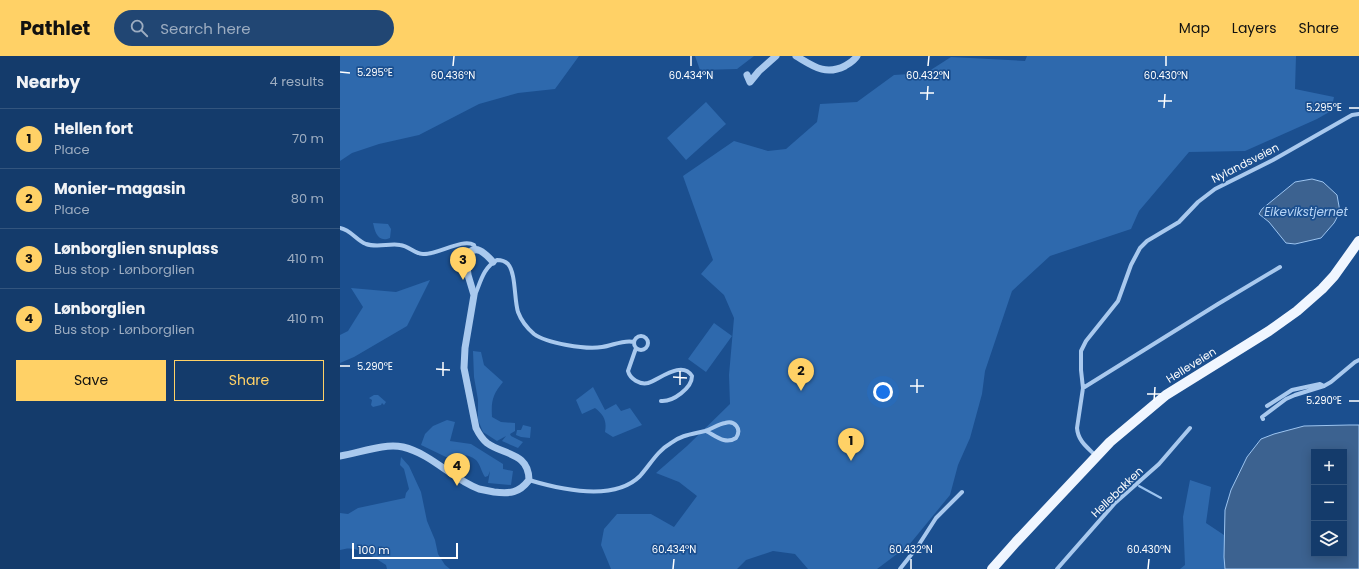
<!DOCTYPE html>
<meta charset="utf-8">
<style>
body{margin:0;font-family:Poppins,sans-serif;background:#214673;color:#f1f3f6}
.controls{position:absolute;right:12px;bottom:12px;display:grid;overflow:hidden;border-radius:0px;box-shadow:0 2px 10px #0003}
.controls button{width:36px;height:36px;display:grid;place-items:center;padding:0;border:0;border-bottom:1px solid #33557e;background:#143b6b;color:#f1f3f6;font:20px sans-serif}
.scale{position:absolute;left:12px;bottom:10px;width:106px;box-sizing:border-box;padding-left:4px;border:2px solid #fff;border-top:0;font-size:11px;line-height:14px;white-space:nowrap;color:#fff;-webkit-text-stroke:3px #1b4f8f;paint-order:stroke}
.you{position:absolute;left:543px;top:336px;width:14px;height:14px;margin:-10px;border:3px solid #fff;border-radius:50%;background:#1a73e8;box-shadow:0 0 0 6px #1a73e833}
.badge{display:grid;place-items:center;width:26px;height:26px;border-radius:50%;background:#ffd166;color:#111;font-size:13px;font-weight:700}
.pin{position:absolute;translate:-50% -33px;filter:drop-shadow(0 1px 2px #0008)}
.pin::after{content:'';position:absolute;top:21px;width:14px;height:12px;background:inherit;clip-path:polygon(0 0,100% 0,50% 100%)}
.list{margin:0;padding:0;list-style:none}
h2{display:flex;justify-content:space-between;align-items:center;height:52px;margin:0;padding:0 16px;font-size:17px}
h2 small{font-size:13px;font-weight:400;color:#9dadc1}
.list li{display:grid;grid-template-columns:26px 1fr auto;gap:12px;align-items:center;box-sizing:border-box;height:60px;padding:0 16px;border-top:1px solid #33557e}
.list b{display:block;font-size:15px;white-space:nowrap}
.list p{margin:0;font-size:13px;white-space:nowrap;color:#9dadc1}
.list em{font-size:13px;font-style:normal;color:#9dadc1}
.actions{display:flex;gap:8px;padding:12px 16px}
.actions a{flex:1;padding:9px 0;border:1px solid #ffd166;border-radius:0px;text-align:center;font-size:14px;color:#ffd166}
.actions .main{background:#ffd166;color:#111}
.icon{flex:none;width:22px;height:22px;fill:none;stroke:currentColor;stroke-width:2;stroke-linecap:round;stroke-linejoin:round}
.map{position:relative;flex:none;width:1019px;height:513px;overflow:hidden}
header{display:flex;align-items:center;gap:24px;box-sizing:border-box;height:56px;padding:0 20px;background:#ffd166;color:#111}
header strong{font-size:19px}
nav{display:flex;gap:22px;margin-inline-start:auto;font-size:14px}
.search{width:280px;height:36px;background:#214673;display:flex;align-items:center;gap:10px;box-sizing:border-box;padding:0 14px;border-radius:22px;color:#9dadc1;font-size:15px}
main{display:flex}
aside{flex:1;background:#143b6b}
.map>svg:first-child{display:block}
.green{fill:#2e69ad}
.water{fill:#3c6290;stroke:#9cc4f0;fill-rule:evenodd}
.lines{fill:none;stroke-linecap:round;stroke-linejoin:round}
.stream{stroke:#9cc4f0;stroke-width:2}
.minor{stroke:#a9c9ee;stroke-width:4}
.tertiary{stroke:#a9c9ee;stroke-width:7}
.primary{stroke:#f0f6ff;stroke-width:10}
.ticks{fill:none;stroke:#fff;stroke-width:1.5}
.labels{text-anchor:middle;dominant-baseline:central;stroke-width:3.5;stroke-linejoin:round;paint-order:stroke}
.street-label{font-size:11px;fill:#fff;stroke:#1b4f8f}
.water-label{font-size:12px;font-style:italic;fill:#b5d3f5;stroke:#1b4f8f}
.ticks-label{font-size:10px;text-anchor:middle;fill:#fff;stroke:#1b4f8f;stroke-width:3.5;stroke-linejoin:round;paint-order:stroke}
</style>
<header>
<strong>Pathlet</strong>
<div class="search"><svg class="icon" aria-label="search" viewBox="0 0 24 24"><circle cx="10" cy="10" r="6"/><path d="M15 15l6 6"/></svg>Search here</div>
<nav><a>Map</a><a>Layers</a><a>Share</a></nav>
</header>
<main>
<aside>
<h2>Nearby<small>4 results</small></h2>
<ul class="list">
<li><span class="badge">1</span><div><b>Hellen fort</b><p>Place</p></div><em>70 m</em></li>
<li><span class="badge">2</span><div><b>Monier-magasin</b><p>Place</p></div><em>80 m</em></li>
<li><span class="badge">3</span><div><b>Lønborglien snuplass</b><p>Bus stop · Lønborglien</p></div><em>410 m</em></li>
<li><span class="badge">4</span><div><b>Lønborglien</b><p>Bus stop · Lønborglien</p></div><em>410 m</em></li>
</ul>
<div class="actions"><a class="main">Save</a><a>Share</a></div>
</aside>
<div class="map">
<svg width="1019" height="513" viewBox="0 0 1019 513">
<rect width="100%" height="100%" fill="#1b4f8f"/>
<path class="green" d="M 0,0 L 239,0 L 215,33 L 178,37 L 139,48 L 79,79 L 39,88 L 12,97 L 0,105 Z
M 355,0 L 414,0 L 397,13 L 360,14 Z
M 687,0 L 956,0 L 955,33 L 994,41 L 991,55 L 977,63 L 905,95 L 849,96 L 799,155 L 791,173 L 710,200 L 672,235 L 645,315 L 642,338 L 630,382 L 618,409 L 610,439 L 569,489 L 537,513 L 468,513 L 455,498 L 433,495 L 406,504 L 397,513 L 271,513 L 261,489 L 264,473 L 277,458 L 311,458 L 334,471 L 357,440 L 339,426 L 316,417 L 347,390 L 390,348 L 389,319 L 394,262 L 384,239 L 361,218 L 373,204 L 343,120 L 394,85 L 428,95 L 446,93 L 477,66 L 480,48 L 517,46 L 554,19 L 586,17 L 611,1 L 685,5 Z
M 366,46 L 386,68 L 346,104 L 327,82 Z
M 33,167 L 48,168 L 51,173 L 50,182 C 38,187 35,176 33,167 Z
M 90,224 L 67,270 L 14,301 L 0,307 L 0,279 L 8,275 L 23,251 L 11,232 L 56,236 Z
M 374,267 L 392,280 L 366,316 L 348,303 Z
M 133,295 L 141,296 L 144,309 L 163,326 C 153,338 151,344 152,361 L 161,366 L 175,367 L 175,375 L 170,378 L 171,380 L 183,386 L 178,392 L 162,385 L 166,380 L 157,385 L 143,376 L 138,364 L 138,344 L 134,321 Z
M 253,331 L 265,354 L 276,348 L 281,355 L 290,352 L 302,369 L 273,381 L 265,376 C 267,365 264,359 255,352 L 242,358 L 236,344 Z
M 34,339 L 38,339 L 46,346 L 44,349 L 42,347 L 41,349 L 33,351 L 31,349 L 32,344 L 29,342 Z
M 107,364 L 115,366 L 110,385 L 131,388 L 163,408 L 163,413 L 173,415 L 171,429 L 148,427 L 150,415 L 148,420 L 145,421 C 142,417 140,408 136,404 C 129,398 116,397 108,402 L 81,389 L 85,378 L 93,370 Z
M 183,369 L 191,371 L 190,382 L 181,381 L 176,379 L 177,374 L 181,374 Z
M 61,401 L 69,410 L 81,436 L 87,465 L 95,484 L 98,498 L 105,509 L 110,513 L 47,513 L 46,509 C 32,500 17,488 0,494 L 0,457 L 8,458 L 18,452 L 65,442 L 66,437 L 69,433 L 64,413 L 60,409 Z
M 850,424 L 871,431 L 866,467 L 884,479 L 884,501 L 885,513 L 840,513 L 845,509 L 843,461 Z"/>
<path class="water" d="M 972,123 L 983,126 L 997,139 L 1000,156 L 994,167 L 981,182 L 955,188 L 946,187 L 929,166 L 919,158 L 922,153 L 955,126 Z
M 1009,369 L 1019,369 L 1019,513 L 885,513 L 884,501 L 885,454 L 891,434 L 907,401 L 921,383 L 934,378 L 964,370 ZM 974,396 L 1004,396 L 1004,498 L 974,498 Z"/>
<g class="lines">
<path class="stream" d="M 799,430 L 821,442"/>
<path class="minor" d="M 0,172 C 11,174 16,184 26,188 C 37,192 50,187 60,189 C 69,190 75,198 83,198 C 98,199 122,182 134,189 L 136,194
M 135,239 C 141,225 143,212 157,204 C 161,204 165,205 168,208 C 176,217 174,243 178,256 C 181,264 187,272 194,278 C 206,287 246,294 262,291 C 272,290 284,283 294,286
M294 287a7 7 0 1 1 14 0a7 7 0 1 1-14 0Z
M 296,292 L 288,315 C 290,323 300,329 308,327 C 320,323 342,304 352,320 C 352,332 333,346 321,345
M 743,332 L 878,248 L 940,211
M 927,350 L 952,334 L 980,328 L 984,330
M 923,363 L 922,361 L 946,343 L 955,339 L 984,330 L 991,326 L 1015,306 L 1019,304
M 756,400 C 747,391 738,385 737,372 L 743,332 L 741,314 L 741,295 L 746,285 L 778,245 L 791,209 L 800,192 L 807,185 L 839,166 L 858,146 L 875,133 L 933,104 L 1012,59 L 1019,58
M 189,424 C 219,433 274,446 300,420 C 310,409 317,395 331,387 C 341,379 353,378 365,375 C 372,373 378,368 385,367 C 395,364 402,373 396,382 C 385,389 376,380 366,375
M 560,513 L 578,490 L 596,462 L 622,436
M 717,513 L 775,447 L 819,408 L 850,372"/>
<path class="tertiary" d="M 456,0 C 473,10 485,20 505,10 C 510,7 514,5 517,0
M 407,19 L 410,26 L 419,15 L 436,0
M 0,400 C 20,397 43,387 63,391 C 92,398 112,423 139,433 C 144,434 149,435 154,436 C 170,438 179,437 189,424 C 189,396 163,399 147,387 C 142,383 139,378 136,372 L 124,312 L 125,292 L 134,239 L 128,219 L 126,202 C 134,185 146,198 153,206"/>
<path class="primary" d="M 652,513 L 676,486 L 770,386 L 826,339 L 929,275 L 957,255 L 982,233 L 994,220 L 1019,185"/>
</g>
<path class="ticks" d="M 113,10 L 114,0M 351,10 L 351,0M 588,10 L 589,0M 826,10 L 826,0M 0,16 L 10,17M 580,37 L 594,37M 587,44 L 588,30M 818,45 L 832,45M 824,52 L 825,38M 1009,52 L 1019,52M 0,310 L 10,310M 96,313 L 110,314M 103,320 L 103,306M 333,321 L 347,322M 340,329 L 340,315M 570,330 L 584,330M 577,337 L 577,323M 807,338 L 821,338M 814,345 L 815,331M 1009,345 L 1019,345M 333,513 L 334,503M 571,513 L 571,503M 808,513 L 809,503"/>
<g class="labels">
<g class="street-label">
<text transform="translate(905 107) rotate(-27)">Nylandsveien</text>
<text transform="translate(851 309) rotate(-32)">Helleveien</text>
<text transform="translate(777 436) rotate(-44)">Hellebakken</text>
</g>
<g class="water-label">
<text x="966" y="155">Eikevikstjernet</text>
</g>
</g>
<g class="ticks-label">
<text x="35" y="20">5.295°E</text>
<text x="113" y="23">60.436°N</text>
<text x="351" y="23">60.434°N</text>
<text x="588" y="23">60.432°N</text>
<text x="826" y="23">60.430°N</text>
<text x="984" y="55">5.295°E</text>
<text x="35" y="314">5.290°E</text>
<text x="984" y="348">5.290°E</text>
<text x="334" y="497">60.434°N</text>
<text x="571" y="497">60.432°N</text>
<text x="809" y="497">60.430°N</text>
</g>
</svg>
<div class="controls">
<button>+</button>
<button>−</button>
<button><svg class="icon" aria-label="layers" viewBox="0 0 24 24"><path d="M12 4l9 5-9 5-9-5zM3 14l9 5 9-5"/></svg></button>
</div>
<div class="scale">100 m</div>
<div class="you"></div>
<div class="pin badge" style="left:511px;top:405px">1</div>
<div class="pin badge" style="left:461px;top:335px">2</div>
<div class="pin badge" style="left:123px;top:224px">3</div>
<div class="pin badge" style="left:117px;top:430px">4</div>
</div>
</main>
